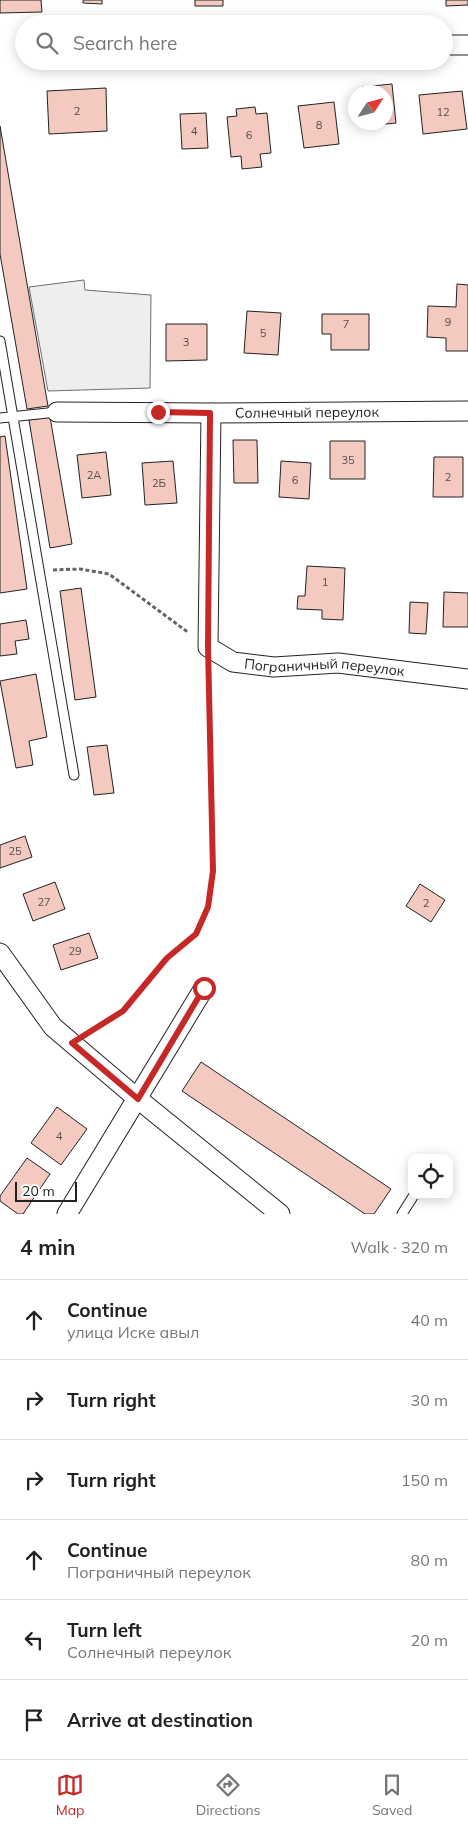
<!DOCTYPE html>
<meta charset="utf-8">
<style>
body{margin:0;font-family:Mulish,sans-serif;background:#f2f2f2;color:#222}
.controls{position:absolute;right:15px;bottom:15px;display:grid;overflow:hidden;border-radius:10px;box-shadow:0 2px 12px #0003}
.controls button{width:45px;height:45px;display:grid;place-items:center;padding:0;border:0;border-bottom:1px solid #e0e0e0;background:#fff;color:#222;font:25px sans-serif}
.compass{position:absolute;left:348px;top:85px;width:45px;height:45px;border-radius:50%;background:#fff;box-shadow:0 2px 12px #0003;rotate:54deg}
.scale{position:absolute;left:15px;bottom:12px;width:62px;box-sizing:border-box;padding-left:5px;border:2px solid #222;border-top:0;font-size:14px;line-height:18px;white-space:nowrap;color:#222;-webkit-text-stroke:4px #fff;paint-order:stroke}
.stop{position:absolute;width:15px;height:15px;margin:-11px;border:4px solid #c62828;border-radius:50%;background:#fff}
.stop.end{background:#c62828;border-color:#fff;box-shadow:0 1px 5px #0008}
.list{margin:0;padding:0;list-style:none}
h2{display:flex;justify-content:space-between;align-items:center;height:65px;margin:0;padding:0 20px;font-size:21px}
h2 small{font-size:16px;font-weight:400;color:#767676}
.list li{display:grid;grid-template-columns:32px 1fr auto;gap:15px;align-items:center;box-sizing:border-box;height:80px;padding:0 20px;border-top:1px solid #e0e0e0}
.list b{display:block;font-size:19px;white-space:nowrap}
.list p{margin:0;font-size:16px;white-space:nowrap;color:#767676}
.list em{font-size:16px;font-style:normal;color:#767676}
.icon{flex:none;width:28px;height:28px;fill:none;stroke:currentColor;stroke-width:2;stroke-linecap:round;stroke-linejoin:round}
.map{position:relative;flex:none;width:468px;height:1214px;overflow:hidden}
.search{position:absolute;background:#fff;box-shadow:0 2px 12px #0003;left:15px;right:15px;top:15px;height:55px;display:flex;align-items:center;gap:12px;box-sizing:border-box;padding:0 18px;border-radius:28px;color:#767676;font-size:19px}
.sheet{height:545px;background:#fff}
nav{display:flex;justify-content:space-around;align-items:center;box-sizing:border-box;height:70px;border-top:1px solid #e0e0e0;background:#fff;font-size:14px;color:#767676}
nav a{display:grid;justify-items:center;gap:2px}
nav .on{color:#c62828}
.map>svg:first-child{display:block}
.green{fill:#eee;stroke:#6f6f6f}
.building{fill:#f3c9c0;stroke:#222}
.lines{fill:none;stroke-linecap:round;stroke-linejoin:round}
.service-casing{stroke:#222;stroke-width:11}
.minor-casing{stroke:#222;stroke-width:21}
.path{stroke:#646464;stroke-width:3;stroke-dasharray:4 2.5;stroke-linecap:butt}
.service{stroke:#fff;stroke-width:9}
.minor{stroke:#fff;stroke-width:19}
.route{stroke:#c62828;stroke-width:6}
.labels{text-anchor:middle;dominant-baseline:central;stroke-width:4;stroke-linejoin:round;paint-order:stroke}
.number-label{font-size:11px;fill:#564c4a}
.street-label{font-size:14px;fill:#222;stroke:#fff}
</style>
<div class="map">
<svg width="468" height="1214" viewBox="0 0 468 1214">
<rect width="100%" height="100%" fill="#fff"/>
<path class="green" d="M 84,280 L 85,290 L 151,295 L 150,388 L 48,391 L 29,287 Z"/>
<path class="building" d="M 0,0 L 41,0 L 42,12 L 0,13 Z
M 83,0 L 102,0 L 102,4 L 83,3 Z
M 195,0 L 223,0 L 223,6 L 195,6 Z
M 446,0 L 468,0 L 468,5 L 446,6 Z
M 392,84 L 396,123 L 366,126 L 366,122 L 386,122 L 386,92 L 363,92 L 362,87 Z
M 106,88 L 107,131 L 49,134 L 47,91 Z
M 462,91 L 467,129 L 423,134 L 419,95 Z
M 334,102 L 339,144 L 304,148 L 298,106 Z
M 255,107 L 256,114 L 267,113 L 271,153 L 260,154 L 262,167 L 242,169 L 241,156 L 231,157 L 227,117 L 237,116 L 236,109 Z
M 206,113 L 208,148 L 182,149 L 180,114 Z
M 0,126 L 48,406 L 27,409 L 0,254 Z
M 457,284 L 468,285 L 468,351 L 446,351 L 446,338 L 427,337 L 428,306 L 456,307 Z
M 247,311 L 281,313 L 278,355 L 244,353 Z
M 322,314 L 369,314 L 369,350 L 331,350 L 331,334 L 322,334 Z
M 166,324 L 207,324 L 207,360 L 166,361 Z
M 50,417 L 72,544 L 50,548 L 29,420 Z
M 5,436 L 27,589 L 0,593 L 0,437 Z
M 233,440 L 257,440 L 258,483 L 234,483 Z
M 330,441 L 365,441 L 365,479 L 330,479 Z
M 106,452 L 111,495 L 82,498 L 77,455 Z
M 434,457 L 463,457 L 463,497 L 433,497 Z
M 173,461 L 177,503 L 145,505 L 142,463 Z
M 281,461 L 311,463 L 309,499 L 279,497 Z
M 307,566 L 345,568 L 343,620 L 322,619 L 322,610 L 297,609 L 298,596 L 305,596 Z
M 81,588 L 96,697 L 75,700 L 60,591 Z
M 444,592 L 468,593 L 468,627 L 443,627 Z
M 410,602 L 428,603 L 426,634 L 409,633 Z
M 26,620 L 29,639 L 15,641 L 17,654 L 0,656 L 0,624 Z
M 36,674 L 47,737 L 29,741 L 33,765 L 16,768 L 0,681 Z
M 107,745 L 114,793 L 94,795 L 87,747 Z
M 25,836 L 32,857 L 0,868 L 0,845 Z
M 55,882 L 65,909 L 33,921 L 23,894 Z
M 420,884 L 445,900 L 431,922 L 406,906 Z
M 89,933 L 98,958 L 61,970 L 53,945 Z
M 201,1062 L 391,1189 L 374,1214 L 365,1214 L 182,1091 Z
M 57,1107 L 87,1129 L 61,1165 L 31,1143 Z
M 27,1158 L 50,1174 L 23,1214 L 18,1214 L 0,1201 L 0,1196 Z"/>
<g class="lines">
<g class="service-casing">
<path id="service" d="M 0,341 L 74,775
M 0,418 L 57,412
M 402,1214 L 414,1195"/>
</g>
<g class="minor-casing">
<g id="minor">
<path d="M 444,45 L 468,45"/>
<path id="s1" d="M 57,412 L 211,413 L 468,411"/>
<path id="s2" d="M 211,413 L 208,647 L 233,662 L 274,667 L 338,663 L 468,679"/>
<path d="M 0,953 L 53,1027 L 138,1099 L 280,1214"/>
<path d="M 67,1214 L 204,988"/>
</g>
</g>
<path class="path" d="M 53,570 L 80,569 L 109,574 L 189,633
M 90,1032 L 123,1011 L 167,958 L 196,934 L 208,907 L 213,871 L 209,669"/>
<use href="#service" class="service"/>
<use href="#minor" class="minor"/>
</g>
<g class="lines">
<path class="route" d="M 158,412 L 210,413 L 208,647 L 213,871 L 208,907 L 196,934 L 167,958 L 123,1011 L 72,1043 L 138,1099 L 204,988"/>
</g>
<g class="labels">
<g class="number-label">
<text x="77" y="111">2</text>
<text x="443" y="112">12</text>
<text x="319" y="125">8</text>
<text x="194" y="131">4</text>
<text x="249" y="135">6</text>
<text x="448" y="322">9</text>
<text x="346" y="324">7</text>
<text x="263" y="333">5</text>
<text x="186" y="342">3</text>
<text x="348" y="460">35</text>
<text x="94" y="475">2А</text>
<text x="448" y="477">2</text>
<text x="295" y="480">6</text>
<text x="159" y="483">2Б</text>
<text x="325" y="582">1</text>
<text x="15" y="851">25</text>
<text x="44" y="902">27</text>
<text x="426" y="903">2</text>
<text x="75" y="951">29</text>
<text x="59" y="1136">4</text>
</g>
<g class="street-label">
<text stroke="none"><textPath href="#s1" startOffset="250">Солнечный переулок</textPath></text>
<text stroke="none"><textPath href="#s2" startOffset="355">Пограничный переулок</textPath></text>
</g>
</g>
</svg>
<div class="controls">
<button><svg class="icon" aria-label="locate" viewBox="0 0 24 24"><circle cx="12" cy="12" r="6"/><path d="M12 2v4M12 18v4M2 12h4M18 12h4"/></svg></button>
</div>
<svg class="compass" viewBox="-18 -18 36 36"><path d="M0-13l5 13h-10z" fill="#e53935"/><path d="M0 13l5-13h-10z" fill="#767676"/></svg>
<div class="scale">20 m</div>
<div class="stop" style="left:204px;top:988px"></div>
<div class="stop end" style="left:158px;top:412px"></div>
<div class="search"><svg class="icon" aria-label="search" viewBox="0 0 24 24"><circle cx="10" cy="10" r="6"/><path d="M15 15l6 6"/></svg>Search here</div>
</div>
<section class="sheet">
<h2>4 min<small>Walk · 320 m</small></h2>
<ul class="list">
<li><svg class="icon" aria-label="ahead" viewBox="0 0 24 24"><path d="M12 20V5M6 11l6-6 6 6"/></svg><div><b>Continue</b><p>улица Иске авыл</p></div><em>40 m</em></li>
<li><svg class="icon" aria-label="right" viewBox="0 0 24 24"><path d="M7 20v-9h11M14 6l5 5-5 5"/></svg><div><b>Turn right</b></div><em>30 m</em></li>
<li><svg class="icon" aria-label="right" viewBox="0 0 24 24"><path d="M7 20v-9h11M14 6l5 5-5 5"/></svg><div><b>Turn right</b></div><em>150 m</em></li>
<li><svg class="icon" aria-label="ahead" viewBox="0 0 24 24"><path d="M12 20V5M6 11l6-6 6 6"/></svg><div><b>Continue</b><p>Пограничный переулок</p></div><em>80 m</em></li>
<li><svg class="icon" aria-label="left" viewBox="0 0 24 24"><path d="M17 20v-9H6M10 6l-5 5 5 5"/></svg><div><b>Turn left</b><p>Солнечный переулок</p></div><em>20 m</em></li>
<li><svg class="icon" aria-label="arrive" viewBox="0 0 24 24"><path d="M6 21V4h12l-3 4 3 4H6"/></svg><div><b>Arrive at destination</b></div></li>
</ul>
</section>
<nav>
<a class="on"><svg class="icon" aria-label="map" viewBox="0 0 24 24"><path d="M3 6l6-2 6 2 6-2v14l-6 2-6-2-6 2zM9 4v14M15 6v14"/></svg>Map</a>
<a><svg class="icon" aria-label="directions" viewBox="0 0 24 24"><path d="M12 3l9 9-9 9-9-9zM9 14v-3h6M13 9l2 2-2 2"/></svg>Directions</a>
<a><svg class="icon" aria-label="saved" viewBox="0 0 24 24"><path d="M7 4h10v16l-5-4-5 4z"/></svg>Saved</a>
</nav>
